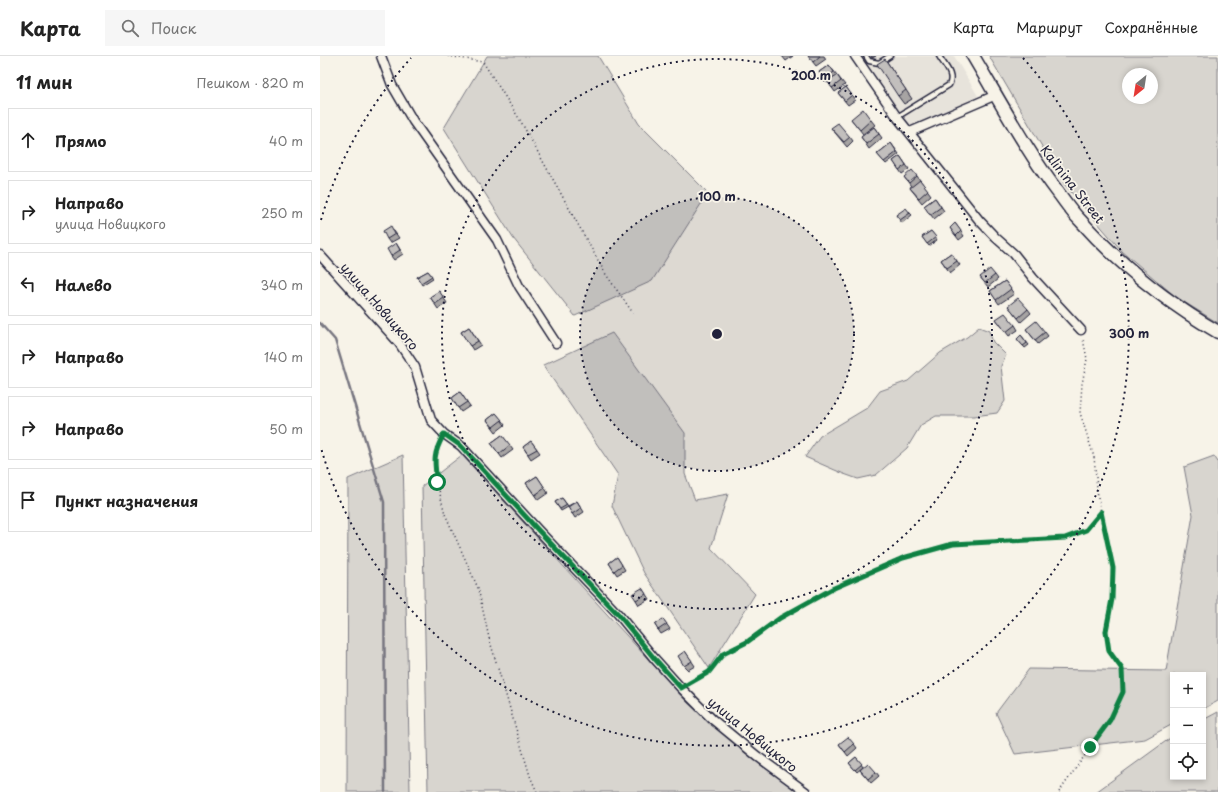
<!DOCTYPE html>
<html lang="ru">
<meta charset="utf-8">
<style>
body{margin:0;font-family:"Playpen Sans",sans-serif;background:#f6f6f6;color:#222}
.controls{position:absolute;right:12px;bottom:12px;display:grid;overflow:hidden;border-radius:0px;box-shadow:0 2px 6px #0003}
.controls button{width:36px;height:36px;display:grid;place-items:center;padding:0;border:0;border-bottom:1px solid #e0e0e0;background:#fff;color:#222;font:20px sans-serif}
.compass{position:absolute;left:802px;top:12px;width:36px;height:36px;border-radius:50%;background:#fff;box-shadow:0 2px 6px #0003;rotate:210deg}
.stop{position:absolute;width:12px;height:12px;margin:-9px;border:3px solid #0b8043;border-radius:50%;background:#fff}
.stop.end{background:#0b8043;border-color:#fff;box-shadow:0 1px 4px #0008}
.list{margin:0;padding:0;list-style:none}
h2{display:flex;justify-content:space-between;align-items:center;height:52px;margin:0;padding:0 16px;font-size:17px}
h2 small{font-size:13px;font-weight:400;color:#767676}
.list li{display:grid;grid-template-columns:26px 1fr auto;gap:12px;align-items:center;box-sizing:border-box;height:64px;margin:0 8px 8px;padding:0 8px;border:1px solid #e0e0e0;border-radius:0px}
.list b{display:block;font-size:15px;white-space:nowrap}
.list p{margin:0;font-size:13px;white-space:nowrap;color:#767676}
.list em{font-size:13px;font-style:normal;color:#767676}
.icon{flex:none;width:22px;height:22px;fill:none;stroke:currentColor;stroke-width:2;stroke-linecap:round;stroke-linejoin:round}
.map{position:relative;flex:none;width:898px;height:736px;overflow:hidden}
header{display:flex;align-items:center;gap:24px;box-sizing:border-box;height:56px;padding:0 20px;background:#fff;border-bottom:1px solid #e0e0e0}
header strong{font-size:19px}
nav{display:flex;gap:22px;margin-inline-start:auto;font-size:14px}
.search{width:280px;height:36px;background:#f6f6f6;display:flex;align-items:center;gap:10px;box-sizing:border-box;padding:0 14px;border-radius:0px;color:#767676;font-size:15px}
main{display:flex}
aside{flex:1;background:#fff}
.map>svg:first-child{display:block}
.built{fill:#e7e3db}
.green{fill:#d8d5cf;stroke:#7d7c85;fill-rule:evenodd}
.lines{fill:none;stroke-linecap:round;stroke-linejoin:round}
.stream{stroke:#76747f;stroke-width:2.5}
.service-casing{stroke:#22223b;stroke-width:7}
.minor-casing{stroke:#22223b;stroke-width:11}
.secondary-casing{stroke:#22223b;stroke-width:15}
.path{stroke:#22223b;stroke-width:1.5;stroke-dasharray:1 3;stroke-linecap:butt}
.service{stroke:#f7f3e8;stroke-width:4}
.minor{stroke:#f7f3e8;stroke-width:8}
.secondary{stroke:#f7f3e8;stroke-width:12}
.wall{fill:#a7a4a3;stroke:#22223b}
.building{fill:#c2bfbd;stroke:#22223b}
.route{stroke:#0b8043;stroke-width:5}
.ring{fill:none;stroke:#22223b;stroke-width:2;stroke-dasharray:2 4}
.labels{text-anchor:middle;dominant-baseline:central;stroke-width:3.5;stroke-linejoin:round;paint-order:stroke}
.street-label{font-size:13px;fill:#22223b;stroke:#f7f3e8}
.centre{fill:#22223b;stroke:#f7f3e8;stroke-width:2}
.ring-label{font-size:12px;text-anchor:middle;font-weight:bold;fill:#22223b;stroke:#f7f3e8;stroke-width:3.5;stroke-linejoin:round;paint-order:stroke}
</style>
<header>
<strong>Карта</strong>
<div class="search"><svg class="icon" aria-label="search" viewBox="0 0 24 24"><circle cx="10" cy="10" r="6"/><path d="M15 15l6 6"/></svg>Поиск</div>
<nav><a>Карта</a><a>Маршрут</a><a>Сохранённые</a></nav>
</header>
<main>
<aside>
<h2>11 мин<small>Пешком · 820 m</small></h2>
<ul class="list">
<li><svg class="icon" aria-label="ahead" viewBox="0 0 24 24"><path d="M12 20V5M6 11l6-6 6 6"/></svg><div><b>Прямо</b></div><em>40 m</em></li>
<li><svg class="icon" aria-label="right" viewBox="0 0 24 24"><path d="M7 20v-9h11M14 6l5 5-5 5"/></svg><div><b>Направо</b><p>улица Новицкого</p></div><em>250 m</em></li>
<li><svg class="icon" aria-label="left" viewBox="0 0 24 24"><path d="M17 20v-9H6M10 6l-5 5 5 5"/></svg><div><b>Налево</b></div><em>340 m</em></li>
<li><svg class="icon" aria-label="right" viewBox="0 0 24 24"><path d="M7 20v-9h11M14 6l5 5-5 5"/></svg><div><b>Направо</b></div><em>140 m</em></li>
<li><svg class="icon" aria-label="right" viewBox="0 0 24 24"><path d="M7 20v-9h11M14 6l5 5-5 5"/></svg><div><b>Направо</b></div><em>50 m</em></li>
<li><svg class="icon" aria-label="arrive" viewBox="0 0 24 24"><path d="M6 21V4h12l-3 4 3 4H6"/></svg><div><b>Пункт назначения</b></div></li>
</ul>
</aside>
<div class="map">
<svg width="898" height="736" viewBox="0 0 898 736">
<rect width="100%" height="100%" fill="#f7f3e8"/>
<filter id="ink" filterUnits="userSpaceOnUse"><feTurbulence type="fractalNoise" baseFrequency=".025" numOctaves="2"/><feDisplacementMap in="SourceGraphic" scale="8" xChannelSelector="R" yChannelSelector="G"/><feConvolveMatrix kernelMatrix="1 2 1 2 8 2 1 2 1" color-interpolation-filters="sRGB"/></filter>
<g filter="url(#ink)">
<path class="built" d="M 540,0 L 634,0 L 658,40 L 588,72 Z"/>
<path class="green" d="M 167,0 L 278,0 L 319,68 L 388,137 L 332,225 L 255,260 L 193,182 L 124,72 Z
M 669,0 L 898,0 L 898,267 L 856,241 L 802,195 L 744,128 ZM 808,18 L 832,18 L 832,42 L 808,42 Z
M 659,271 L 669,275 L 673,286 L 686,299 L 681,310 L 685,345 L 677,357 L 654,360 L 616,360 L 601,369 L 587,392 L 556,419 L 538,423 L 524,418 L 485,401 L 500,380 L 547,352 L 560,335 L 588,325 L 620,297 L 647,281 Z
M 292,277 L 365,377 L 365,418 L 375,444 L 408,438 L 391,492 L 435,538 L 389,612 L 324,517 L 292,450 L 298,419 L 223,309 Z
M 83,399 L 90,736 L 27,736 L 28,423 Z
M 142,399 L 368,647 L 424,696 L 478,736 L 108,736 L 102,430 Z
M 894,400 L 898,406 L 898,645 L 883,653 L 883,619 L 853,619 L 853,668 L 825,683 L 695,698 L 676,657 L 709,613 L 846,615 L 873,459 L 864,411 Z
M 898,656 L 898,736 L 776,736 L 853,680 L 853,721 L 883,721 L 883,664 Z"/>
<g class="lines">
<path class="stream" d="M 0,267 L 15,284 L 64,446 L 65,736"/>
<g class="service-casing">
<path id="service" d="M 546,0 L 549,5 L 559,7 L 570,0
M 577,61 L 629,29 C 635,19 624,9 619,0"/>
</g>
<g class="minor-casing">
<path id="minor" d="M 61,0 L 72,29 L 93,65 L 177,184 L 199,230 L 236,287
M 535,0 L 577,61 L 659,164 L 675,181 L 694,198 L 713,222 L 761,274
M 590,76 L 676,39
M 0,199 L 79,287 L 95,311 L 111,364 L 124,378 L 141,390 L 218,474 L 298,558 L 334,602 L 361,632 L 392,663 L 437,700 L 486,736"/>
</g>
<g class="secondary-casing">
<path id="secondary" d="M 653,0 C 681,47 707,96 740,139 C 746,147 752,156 759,163 C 799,208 846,246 898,276"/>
</g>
<path class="path" d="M 128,0 L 163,6 L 200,64 L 285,217 L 313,257
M 121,385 L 116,392 L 115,407 L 117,426 L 125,458 L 158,532 L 169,582 L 210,720 L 217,736
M 369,628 L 389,616 L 403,598 L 427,585 L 460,562 L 514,532 L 583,501 L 633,488 L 745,482 L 766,474 L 781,457
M 739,736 L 790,664 L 803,636 L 802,613 L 789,595 L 785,575 L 792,543 L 793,512 L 778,442 L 774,401 L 760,357 L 762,328 L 767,303 L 763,283"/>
<use href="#service" class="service"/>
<use href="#minor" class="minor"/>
<use href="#secondary" class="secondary"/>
</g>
<path class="wall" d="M 462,0 L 473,0 L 466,5 Z
M 488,0 L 504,0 L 506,3 L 496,10 Z
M 551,0 L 556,0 L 552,2 Z
M 565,3 L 592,43 L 584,48 L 578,40 Z
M 509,9 L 525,29 L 515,36 L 508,26 L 507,27 L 499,16 Z
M 526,31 L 535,44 L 528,49 L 518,37 Z
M 531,63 L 551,64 L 555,69 L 543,78 Z
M 554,71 L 562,82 L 549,93 L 541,81 Z
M 511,72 L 530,81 L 533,85 L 527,91 Z
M 571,87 L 579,98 L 566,108 L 557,98 Z
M 580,100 L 589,113 L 582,118 L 573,105 Z
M 597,120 L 611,139 L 602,147 L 590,132 L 591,130 L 584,121 Z
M 615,142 L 624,155 L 614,163 L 604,150 Z
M 590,157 L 592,159 L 582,167 L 576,159 Z
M 635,167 L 644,180 L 639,184 L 630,172 Z
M 74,175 L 79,182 L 70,187 L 67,183 Z
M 611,175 L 617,184 L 609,190 L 602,181 Z
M 76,187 L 83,198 L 74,204 L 71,200 Z
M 631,197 L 640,209 L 630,217 L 621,204 Z
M 108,215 L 113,222 L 102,229 L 97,221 Z
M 675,219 L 678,223 L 668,231 L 660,221 Z
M 685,225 L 694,238 L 679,248 L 670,235 Z
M 119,235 L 127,247 L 118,253 L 110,241 Z
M 688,250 L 708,253 L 711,257 L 701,266 Z
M 676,263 L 695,269 L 698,274 L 689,280 Z
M 149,271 L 161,289 L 153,294 L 141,276 Z
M 706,273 L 725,276 L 728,280 L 718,288 Z
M 701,279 L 709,289 L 705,292 L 697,283 Z
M 140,336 L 150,350 L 141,356 L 132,342 Z
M 176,357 L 185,369 L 176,376 L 167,364 Z
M 182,379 L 193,394 L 182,402 L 171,387 Z
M 211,385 L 220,397 L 211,403 L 203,391 Z
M 217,420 L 228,437 L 218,444 L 206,427 Z
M 242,442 L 248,450 L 257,445 L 264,456 L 255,462 L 248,451 L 241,455 L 235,446 Z
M 297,501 L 305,514 L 297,519 L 289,507 Z
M 322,532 L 329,543 L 319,549 L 316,544 Z
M 343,563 L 350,573 L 341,578 L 335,569 Z
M 365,595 L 375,610 L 368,614 L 364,610 Z
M 519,688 L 534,688 L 537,692 L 528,700 Z
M 536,701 L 543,711 L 537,716 L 529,707 Z
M 540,714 L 556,716 L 559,720 L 551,727 Z"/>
<path class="building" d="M 488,0 L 500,0 L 493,6 Z
M 565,3 L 586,34 L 578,40 L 557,8 Z
M 509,9 L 514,16 L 504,23 L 499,16 Z
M 517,19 L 521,25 L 512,32 L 507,25 Z
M 526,31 L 532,39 L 525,45 L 518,37 Z
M 543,53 L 551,64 L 540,74 L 531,63 Z
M 518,67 L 530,81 L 524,86 L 511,72 Z
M 554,71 L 559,78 L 546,88 L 541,81 Z
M 571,87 L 577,96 L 564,106 L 557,98 Z
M 580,100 L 586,109 L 579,114 L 573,105 Z
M 592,114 L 597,120 L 589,127 L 584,121 Z
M 600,124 L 608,134 L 599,142 L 590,132 Z
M 615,142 L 621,151 L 610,159 L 604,150 Z
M 586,152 L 590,157 L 580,164 L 576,159 Z
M 635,167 L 641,175 L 636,180 L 630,172 Z
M 71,170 L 75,178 L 67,183 L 63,175 Z
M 611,175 L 616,181 L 607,188 L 602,181 Z
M 76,187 L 80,194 L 71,200 L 67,193 Z
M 631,197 L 637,205 L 627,212 L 621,204 Z
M 670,213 L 675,219 L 665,227 L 660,221 Z
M 108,215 L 112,220 L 101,227 L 97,221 Z
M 685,225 L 691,233 L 676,244 L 670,235 Z
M 119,235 L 124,242 L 115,248 L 110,241 Z
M 698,242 L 708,253 L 698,262 L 688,250 Z
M 685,257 L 695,269 L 686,276 L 676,263 Z
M 716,265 L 725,276 L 715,284 L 706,273 Z
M 149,271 L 158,285 L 150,290 L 141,276 Z
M 701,279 L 707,287 L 703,290 L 697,283 Z
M 140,336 L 147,346 L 138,352 L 132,342 Z
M 176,357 L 182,364 L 173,371 L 167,364 Z
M 182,379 L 190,389 L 179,398 L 171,387 Z
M 211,385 L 217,393 L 208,398 L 203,391 Z
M 217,420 L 225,432 L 215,439 L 206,427 Z
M 242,442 L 247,449 L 240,453 L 235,446 Z
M 257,445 L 261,452 L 252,458 L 248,451 Z
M 297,501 L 302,509 L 294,515 L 289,507 Z
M 322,532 L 326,538 L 316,544 L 312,538 Z
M 343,563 L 347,568 L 338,574 L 335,569 Z
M 365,595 L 372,605 L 364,610 L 358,600 Z
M 528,681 L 534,688 L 525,696 L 519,688 Z
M 536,701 L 542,708 L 535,714 L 529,707 Z
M 548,707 L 556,716 L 548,723 L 540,714 Z"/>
</g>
<g class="lines" filter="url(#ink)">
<path class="route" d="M 117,426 C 114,404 113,398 124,378 L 141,390 L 218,474 L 298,558 L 334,602 L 361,632 L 389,616 L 403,598 L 427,586 L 460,562 L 514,532 L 583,502 L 633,488 L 745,482 L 766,474 L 781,456 L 793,512 L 792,543 L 786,575 L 789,595 L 802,613 L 803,636 L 790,664 L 770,691"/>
</g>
<circle cx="397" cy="278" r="137" fill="#22223b" fill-opacity=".12"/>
<g class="ring">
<circle cx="397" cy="278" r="137"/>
<circle cx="397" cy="278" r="275"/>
<path d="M1 164A412 412 0 0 1 91 2M703 2A412 412 0 1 1 1 392"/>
</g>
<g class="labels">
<g class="street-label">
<text transform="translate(753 128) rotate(52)">Kalinina Street</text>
<text transform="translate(60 250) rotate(49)">улица Новицкого</text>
<text transform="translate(433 678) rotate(39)">улица Новицкого</text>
</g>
</g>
<circle cx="397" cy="278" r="6" class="centre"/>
<g class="ring-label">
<text x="491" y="24">200 m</text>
<text x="397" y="145">100 m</text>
<text x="809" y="282">300 m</text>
</g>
</svg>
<div class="controls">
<button>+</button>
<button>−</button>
<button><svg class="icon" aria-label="locate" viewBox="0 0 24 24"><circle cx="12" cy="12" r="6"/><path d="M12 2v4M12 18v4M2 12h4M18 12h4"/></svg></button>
</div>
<svg class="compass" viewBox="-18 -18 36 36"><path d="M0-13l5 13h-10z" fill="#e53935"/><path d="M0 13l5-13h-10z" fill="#767676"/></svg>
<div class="stop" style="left:117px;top:426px"></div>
<div class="stop end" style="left:770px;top:691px"></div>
</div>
</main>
